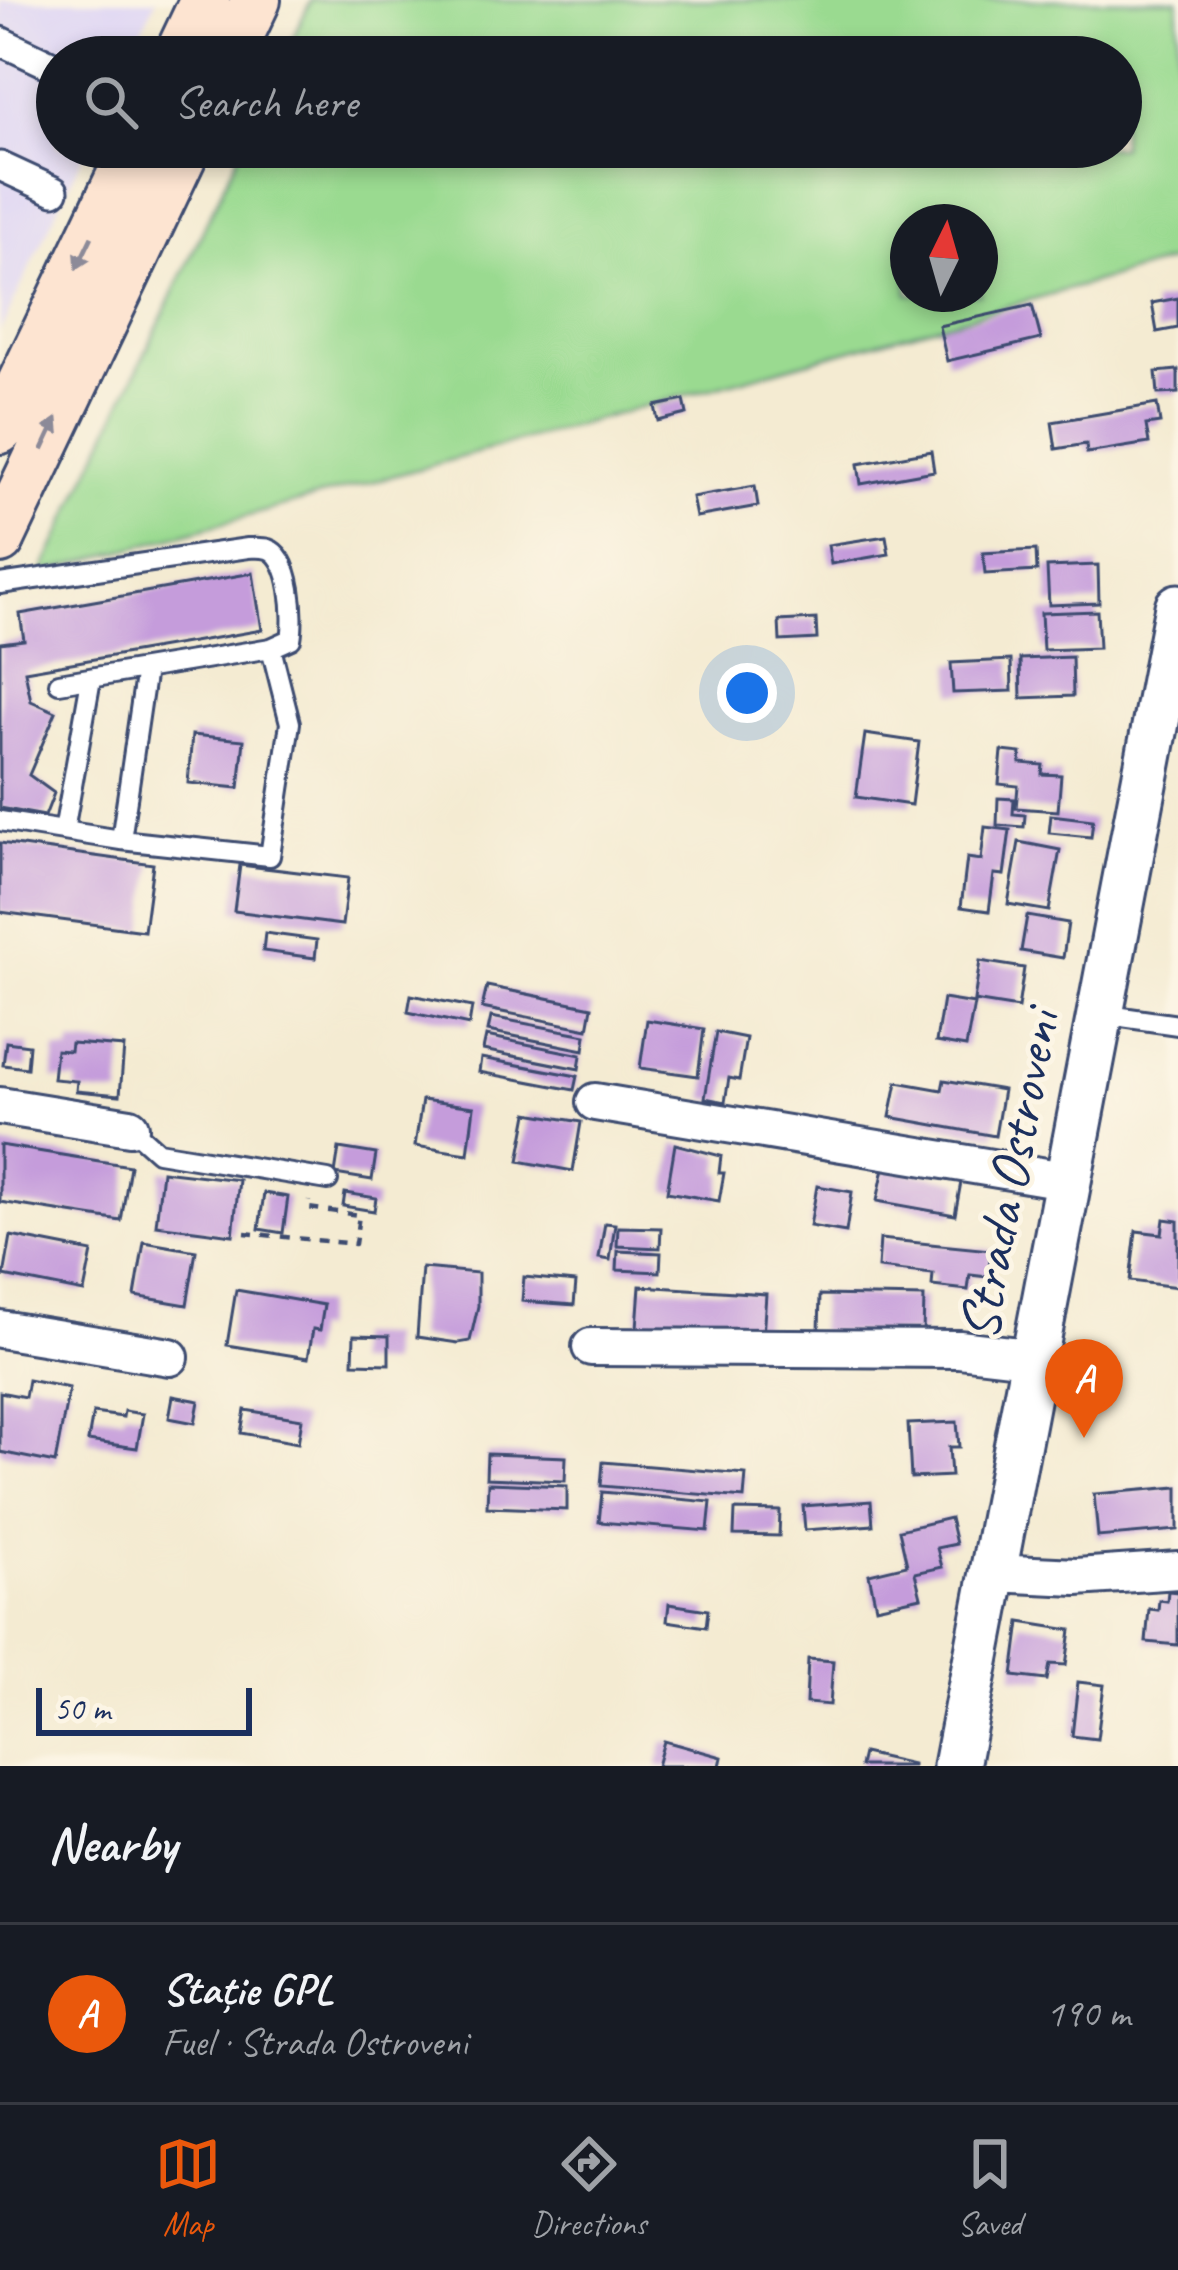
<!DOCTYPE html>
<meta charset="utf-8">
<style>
body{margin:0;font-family:Caveat,sans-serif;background:#242831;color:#f1f3f6}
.compass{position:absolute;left:890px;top:204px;width:108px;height:108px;border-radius:50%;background:#171b24;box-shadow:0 6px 18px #0003;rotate:5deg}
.scale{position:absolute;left:36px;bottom:30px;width:216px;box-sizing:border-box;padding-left:12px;border:6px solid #1b2f5e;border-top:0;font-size:33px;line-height:42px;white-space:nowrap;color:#1b2f5e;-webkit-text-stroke:9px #fcf5e5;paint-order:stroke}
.you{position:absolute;left:747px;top:693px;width:42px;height:42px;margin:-30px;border:9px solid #fff;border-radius:50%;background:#1a73e8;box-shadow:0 0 0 18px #1a73e833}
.badge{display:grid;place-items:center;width:78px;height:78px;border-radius:50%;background:#ea580c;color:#fff;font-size:39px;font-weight:700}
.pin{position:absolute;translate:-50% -99px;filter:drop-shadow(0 3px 6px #0008)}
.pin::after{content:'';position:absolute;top:63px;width:42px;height:36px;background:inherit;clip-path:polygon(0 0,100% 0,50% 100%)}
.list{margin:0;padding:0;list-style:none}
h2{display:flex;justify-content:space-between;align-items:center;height:156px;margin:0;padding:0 48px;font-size:51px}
h2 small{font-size:39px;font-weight:400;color:#9ea1a6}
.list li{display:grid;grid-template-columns:78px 1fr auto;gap:36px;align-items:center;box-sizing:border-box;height:180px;padding:0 48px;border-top:3px solid #363941}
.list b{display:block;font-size:45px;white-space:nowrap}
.list p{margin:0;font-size:39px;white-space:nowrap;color:#9ea1a6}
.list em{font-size:39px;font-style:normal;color:#9ea1a6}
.icon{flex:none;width:66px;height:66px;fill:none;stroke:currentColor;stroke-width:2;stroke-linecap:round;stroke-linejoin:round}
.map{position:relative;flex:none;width:1178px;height:1766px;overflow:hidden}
.search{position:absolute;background:#171b24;box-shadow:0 6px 18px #0003;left:36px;right:36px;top:36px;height:132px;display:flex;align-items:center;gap:30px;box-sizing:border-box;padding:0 42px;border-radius:66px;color:#9ea1a6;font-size:45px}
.sheet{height:336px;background:#171b24}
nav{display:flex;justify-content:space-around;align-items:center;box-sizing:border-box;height:168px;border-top:3px solid #363941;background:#171b24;font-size:33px;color:#9ea1a6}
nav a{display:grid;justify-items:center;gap:6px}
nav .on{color:#ea580c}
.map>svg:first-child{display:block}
.built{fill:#ded5f5}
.green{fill:#9ada90;stroke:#5a8477;stroke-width:3;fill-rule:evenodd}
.building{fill:#c59cdb}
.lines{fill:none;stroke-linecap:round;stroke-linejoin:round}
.service-casing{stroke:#3c4b6f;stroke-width:24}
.pedestrian-casing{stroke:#3c4b6f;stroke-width:33}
.minor-casing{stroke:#3c4b6f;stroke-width:42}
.tertiary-casing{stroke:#3c4b6f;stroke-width:51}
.secondary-casing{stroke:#3c4b6f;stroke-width:54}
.path{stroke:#3c4b6f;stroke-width:4.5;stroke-dasharray:9 9;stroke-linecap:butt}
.service{stroke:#fff;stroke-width:18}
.pedestrian{stroke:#fff;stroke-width:27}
.minor{stroke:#fff;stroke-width:36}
.tertiary{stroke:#fff;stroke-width:45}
.secondary{stroke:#fde4d1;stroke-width:48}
.oneway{fill:#8c8a98}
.labels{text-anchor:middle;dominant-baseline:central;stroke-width:10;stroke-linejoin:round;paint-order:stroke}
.street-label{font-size:57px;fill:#1b2f5e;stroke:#fcf5e5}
</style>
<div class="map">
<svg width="1178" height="1766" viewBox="0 0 1178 1766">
<rect width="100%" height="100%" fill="#fcf5e5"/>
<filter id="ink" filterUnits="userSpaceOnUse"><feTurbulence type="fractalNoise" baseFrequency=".00833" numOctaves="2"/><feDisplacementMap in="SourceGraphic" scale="24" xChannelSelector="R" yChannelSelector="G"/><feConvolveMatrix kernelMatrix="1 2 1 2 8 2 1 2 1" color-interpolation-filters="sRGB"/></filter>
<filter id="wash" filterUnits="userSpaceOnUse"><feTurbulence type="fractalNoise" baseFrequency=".004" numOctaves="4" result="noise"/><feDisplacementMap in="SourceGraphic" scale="48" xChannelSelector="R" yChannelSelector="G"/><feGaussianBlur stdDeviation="2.7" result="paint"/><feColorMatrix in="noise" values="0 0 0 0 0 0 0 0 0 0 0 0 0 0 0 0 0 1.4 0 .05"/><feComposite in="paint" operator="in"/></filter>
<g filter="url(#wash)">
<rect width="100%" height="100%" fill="#f4ebd2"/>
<path class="built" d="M 0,0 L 156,0 L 129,57 L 57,57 L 57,147 L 87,147 L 0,331 Z"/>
<path class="green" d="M 311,0 L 1178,0 L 1178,259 L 42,573 L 242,147 L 1121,147 L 1121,57 L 284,57 ZM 908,222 L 980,222 L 980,294 L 908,294 Z"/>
<g id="blocks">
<path class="building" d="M 1178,298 L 1178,328 L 1157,332 L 1152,303 Z
M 1032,305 L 1041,339 L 947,361 L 939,326 Z
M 1178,370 L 1178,393 L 1158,394 L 1156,372 Z
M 684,400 L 687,414 L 658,421 L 655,406 Z
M 1157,404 L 1160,423 L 1146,425 L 1149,443 L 1087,453 L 1086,444 L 1056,449 L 1052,422 Z
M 931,451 L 934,471 L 861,484 L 858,464 Z
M 755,486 L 758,506 L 696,517 L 692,497 Z
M 886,536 L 889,554 L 831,564 L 828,545 Z
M 1036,550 L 1037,571 L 985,574 L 983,553 Z
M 1098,565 L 1099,603 L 1049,605 L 1047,567 Z
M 253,573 L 262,630 L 25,671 L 31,701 L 56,712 L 29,775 L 54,793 L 45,816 L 0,808 L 0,643 L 24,640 L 20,614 Z
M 1097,611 L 1099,648 L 1043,650 L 1041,613 Z
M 816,619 L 817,639 L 780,641 L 779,621 Z
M 1072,657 L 1073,696 L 1021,698 L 1020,659 Z
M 1011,660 L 1012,691 L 953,693 L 951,663 Z
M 865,734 L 919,742 L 911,805 L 856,797 Z
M 192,735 L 244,740 L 239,788 L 188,783 Z
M 1002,751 L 1021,753 L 1020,763 L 1043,765 L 1042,774 L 1061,775 L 1058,811 L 1016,808 L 1018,786 L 999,784 Z
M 998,798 L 1014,799 L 1013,814 L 1025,815 L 1024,827 L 997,825 Z
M 1051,815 L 1093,820 L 1091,837 L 1049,833 Z
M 985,827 L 1010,830 L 1004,875 L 994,874 L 989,911 L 961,907 L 967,858 L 981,860 Z
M 1019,842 L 1060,850 L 1049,911 L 1008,904 Z
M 0,843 L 153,864 L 144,931 L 0,912 Z
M 240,865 L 348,878 L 342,925 L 234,911 Z
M 1027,916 L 1068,923 L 1063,958 L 1021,951 Z
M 265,933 L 317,940 L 315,958 L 263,951 Z
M 980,961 L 1024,968 L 1018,1008 L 974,1001 Z
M 487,986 L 592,1007 L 588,1029 L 482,1008 Z
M 411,995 L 472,1007 L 469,1025 L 408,1012 Z
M 943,999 L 974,1004 L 966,1047 L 936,1042 Z
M 491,1017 L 586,1035 L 584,1050 L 488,1031 Z
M 647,1020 L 704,1029 L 698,1076 L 640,1068 Z
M 716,1032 L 746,1038 L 739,1080 L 729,1078 L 725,1102 L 705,1098 Z
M 486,1036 L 581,1055 L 579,1069 L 483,1050 Z
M 6,1042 L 29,1045 L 27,1068 L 3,1065 Z
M 71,1043 L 124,1047 L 120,1095 L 76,1091 L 77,1081 L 53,1079 L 56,1050 L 70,1051 Z
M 481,1058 L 577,1076 L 574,1090 L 479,1072 Z
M 944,1080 L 1003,1090 L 995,1136 L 890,1117 L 897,1082 L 942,1090 Z
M 422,1100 L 474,1107 L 468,1154 L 415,1146 Z
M 528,1113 L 581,1122 L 573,1171 L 519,1161 Z
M 675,1144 L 721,1156 L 719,1173 L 724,1173 L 719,1201 L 667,1192 Z
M 0,1145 L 130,1166 L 121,1221 L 0,1202 Z
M 339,1148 L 376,1154 L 372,1180 L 335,1174 Z
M 884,1168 L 961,1182 L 955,1215 L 877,1201 Z
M 162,1171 L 239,1180 L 233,1235 L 156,1225 Z
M 817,1186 L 852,1192 L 846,1232 L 810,1226 Z
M 264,1193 L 288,1197 L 283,1233 L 259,1229 Z
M 345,1193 L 376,1198 L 374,1211 L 343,1206 Z
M 1164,1219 L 1178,1221 L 1178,1287 L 1130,1281 L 1136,1231 L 1162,1234 Z
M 605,1223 L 615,1224 L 610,1260 L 599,1258 Z
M 618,1227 L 661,1228 L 660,1248 L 617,1246 Z
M 11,1236 L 92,1252 L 84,1292 L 4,1276 Z
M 880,1239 L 991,1250 L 988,1277 L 970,1275 L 968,1290 L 932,1286 L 933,1274 L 878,1268 Z
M 144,1242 L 196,1251 L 187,1305 L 135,1296 Z
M 618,1251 L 661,1253 L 660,1272 L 617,1270 Z
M 422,1268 L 478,1273 L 478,1306 L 470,1341 L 458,1343 L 417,1337 Z
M 524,1277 L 576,1282 L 574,1305 L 522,1301 Z
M 640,1286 L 766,1294 L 763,1337 L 637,1328 Z
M 236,1290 L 324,1305 L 320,1330 L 313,1329 L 308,1358 L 227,1345 Z
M 820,1295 L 924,1297 L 923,1334 L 819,1332 Z
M 354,1335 L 389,1336 L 389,1364 L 353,1363 Z
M 28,1380 L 69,1388 L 55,1463 L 0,1452 L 0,1392 L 25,1397 Z
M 173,1396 L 199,1401 L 195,1423 L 169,1418 Z
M 245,1410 L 302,1419 L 298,1443 L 241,1433 Z
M 124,1411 L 143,1414 L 137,1448 L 88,1441 L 93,1413 L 123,1417 Z
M 957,1422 L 959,1447 L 949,1447 L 951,1476 L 911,1478 L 908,1424 Z
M 487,1454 L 566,1457 L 565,1481 L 486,1478 Z
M 603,1462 L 746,1474 L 744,1498 L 601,1486 Z
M 488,1483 L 567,1486 L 567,1510 L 487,1507 Z
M 1178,1487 L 1178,1530 L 1098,1537 L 1094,1494 Z
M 602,1492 L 711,1502 L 708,1531 L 599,1522 Z
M 871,1501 L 873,1525 L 805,1530 L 803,1506 Z
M 735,1510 L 780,1511 L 779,1536 L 734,1535 Z
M 950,1518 L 956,1544 L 937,1548 L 942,1567 L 915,1573 L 921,1597 L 876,1607 L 869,1574 L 907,1565 L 899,1530 Z
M 1168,1591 L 1178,1592 L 1178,1645 L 1146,1642 L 1149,1609 L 1158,1610 L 1159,1600 L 1167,1601 Z
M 669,1604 L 708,1610 L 706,1627 L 667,1621 Z
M 1020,1622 L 1071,1630 L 1066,1665 L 1050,1664 L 1047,1680 L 1013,1676 Z
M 808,1659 L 833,1661 L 830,1705 L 806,1703 Z
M 1078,1682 L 1104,1685 L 1097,1739 L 1072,1736 Z
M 664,1741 L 722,1757 L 720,1766 L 657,1766 Z
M 863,1753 L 912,1764 L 912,1766 L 860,1766 Z"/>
</g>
</g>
<g filter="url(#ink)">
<use href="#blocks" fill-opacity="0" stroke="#3c4b6f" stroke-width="3"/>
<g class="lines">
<g class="service-casing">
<path id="service" d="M 0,584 L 248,548 C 254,548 261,547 268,549 C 292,557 295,618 291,639 L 271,648 L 59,683
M 0,821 L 121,840 L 146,669
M 64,831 L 91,679
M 121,840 L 270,856 L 290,723 L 271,648
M 1101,1014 L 1178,1025
M 130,1127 L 158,1152 L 328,1180"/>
</g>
<g class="pedestrian-casing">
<path id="pedestrian" d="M 0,41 L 57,68
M 0,166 L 54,191"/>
</g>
<g class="minor-casing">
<path id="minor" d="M 595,1102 L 1070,1181
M 0,1106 L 130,1127
M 0,1329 L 170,1357
M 591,1347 L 959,1349 L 1036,1358
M 992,1573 L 1077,1577 L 1178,1570"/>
</g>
<g class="tertiary-casing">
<path id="tertiary" d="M 956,1766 L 1178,607"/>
</g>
<g class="secondary-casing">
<path id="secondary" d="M 178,57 L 205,0
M 229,57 L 256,0
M 0,429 L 135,147
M 0,539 L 186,147"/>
</g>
<path class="path" d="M 245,1233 L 355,1244 L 359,1215 L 308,1208 L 309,1201"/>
<use href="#service" class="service"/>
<use href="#pedestrian" class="pedestrian"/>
<use href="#minor" class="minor"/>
<use href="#tertiary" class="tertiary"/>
<use href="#secondary" class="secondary"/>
</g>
<defs><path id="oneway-solid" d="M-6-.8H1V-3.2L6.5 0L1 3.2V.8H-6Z" transform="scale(3)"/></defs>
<g class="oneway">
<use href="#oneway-solid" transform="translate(84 253) rotate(116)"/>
<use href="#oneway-solid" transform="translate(50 434) rotate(-65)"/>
</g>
</g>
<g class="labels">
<g class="street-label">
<text transform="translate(1009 1175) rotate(-79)">Strada Ostroveni</text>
</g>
</g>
</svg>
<svg class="compass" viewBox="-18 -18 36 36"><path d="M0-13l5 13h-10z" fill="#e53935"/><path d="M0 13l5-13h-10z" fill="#9ea1a6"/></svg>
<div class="scale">50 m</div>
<div class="you"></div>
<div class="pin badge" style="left:1084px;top:1438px">A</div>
<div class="search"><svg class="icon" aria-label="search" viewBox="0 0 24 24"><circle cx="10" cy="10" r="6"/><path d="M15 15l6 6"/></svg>Search here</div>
</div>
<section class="sheet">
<h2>Nearby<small></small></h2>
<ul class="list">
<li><span class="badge">A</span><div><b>Stație GPL</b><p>Fuel · Strada Ostroveni</p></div><em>190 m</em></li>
</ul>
</section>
<nav>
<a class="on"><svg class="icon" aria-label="map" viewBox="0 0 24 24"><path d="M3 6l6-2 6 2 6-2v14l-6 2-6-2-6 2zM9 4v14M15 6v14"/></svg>Map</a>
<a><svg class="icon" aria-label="directions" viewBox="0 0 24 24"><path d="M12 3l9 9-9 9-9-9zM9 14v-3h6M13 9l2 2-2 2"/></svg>Directions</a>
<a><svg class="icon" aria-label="saved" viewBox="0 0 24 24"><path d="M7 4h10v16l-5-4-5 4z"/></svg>Saved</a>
</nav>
